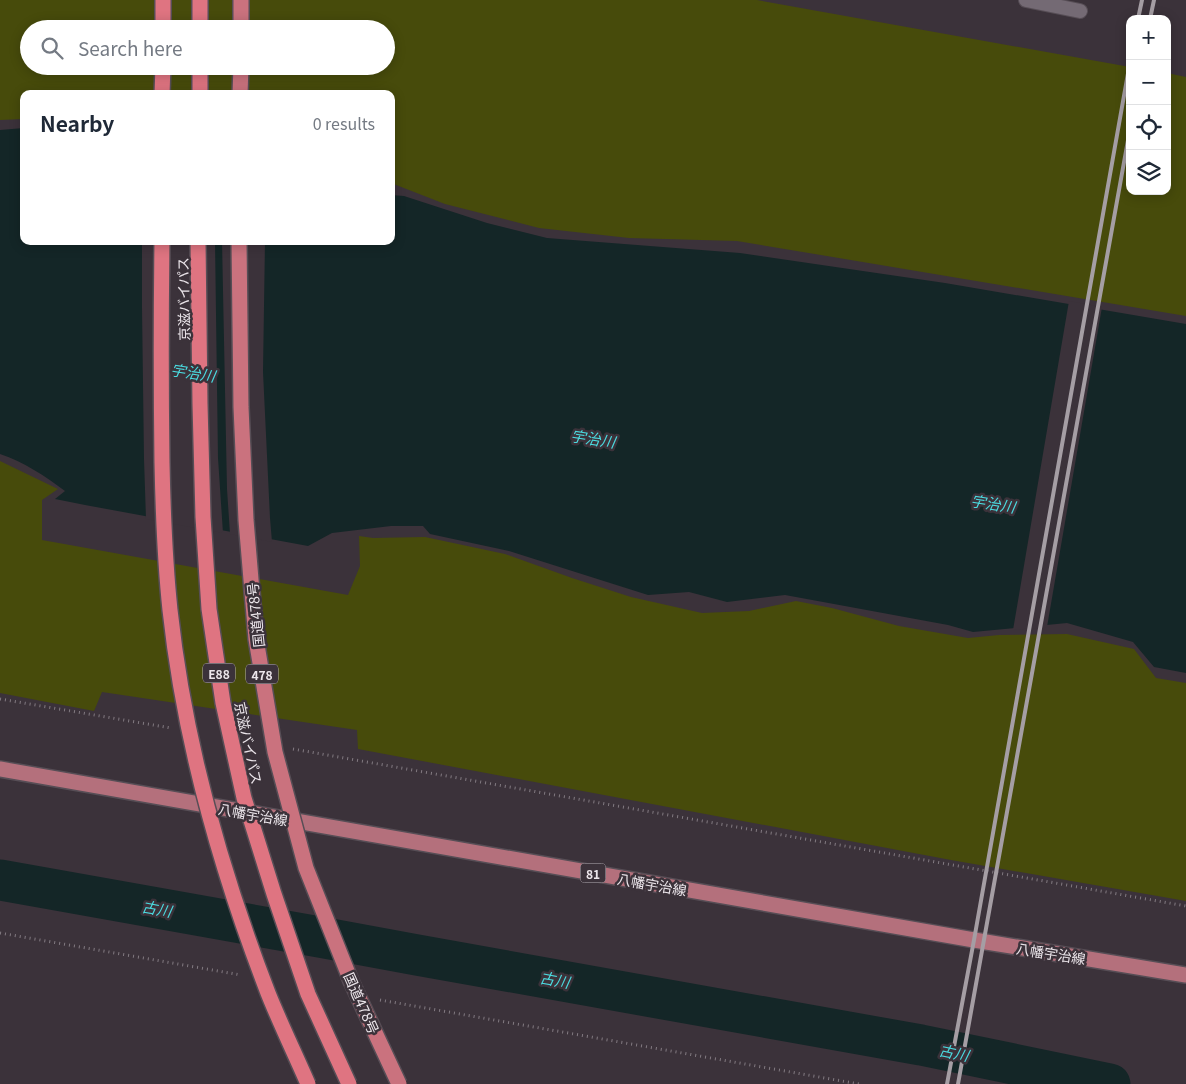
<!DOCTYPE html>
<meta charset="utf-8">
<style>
body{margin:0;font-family:Georgia,"Noto Sans JP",serif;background:#f2f2f3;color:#1f2937}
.controls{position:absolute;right:15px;top:15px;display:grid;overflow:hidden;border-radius:10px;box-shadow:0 2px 12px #0003}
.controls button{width:45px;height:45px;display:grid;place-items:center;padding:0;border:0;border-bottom:1px solid #e0e1e3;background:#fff;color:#1f2937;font:25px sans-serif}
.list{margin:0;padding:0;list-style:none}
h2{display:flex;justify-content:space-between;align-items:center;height:65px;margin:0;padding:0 20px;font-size:21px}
h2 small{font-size:16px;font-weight:400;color:#747a83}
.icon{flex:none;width:28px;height:28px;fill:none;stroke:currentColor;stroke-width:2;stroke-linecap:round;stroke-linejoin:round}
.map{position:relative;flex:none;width:1186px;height:1084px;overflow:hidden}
.search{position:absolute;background:#fff;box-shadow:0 2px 12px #0003;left:20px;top:20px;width:375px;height:55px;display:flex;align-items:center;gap:12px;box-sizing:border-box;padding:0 18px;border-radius:28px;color:#747a83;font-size:19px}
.panel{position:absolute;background:#fff;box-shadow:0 2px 12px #0003;left:20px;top:90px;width:375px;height:155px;border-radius:10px}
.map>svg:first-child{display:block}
.green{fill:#474b0b;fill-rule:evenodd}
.water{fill:#142627}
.pier{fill:#3b323a}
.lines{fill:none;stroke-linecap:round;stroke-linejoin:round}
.river{stroke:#142627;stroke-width:41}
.service-casing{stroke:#574e56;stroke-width:16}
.primary-casing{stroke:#574e56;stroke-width:18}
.trunk-casing{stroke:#574e56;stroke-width:18}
.motorway-casing{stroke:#574e56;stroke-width:18}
.path{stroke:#837b82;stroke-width:3;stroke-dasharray:1 4;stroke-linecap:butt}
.service{stroke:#746a74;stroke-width:14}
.primary{stroke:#b4707c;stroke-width:15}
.trunk{stroke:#ca727e;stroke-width:15}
.motorway{stroke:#df7481;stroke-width:15}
.rail{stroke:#a59ea4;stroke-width:4}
.trunk-bridge-casing{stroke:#574e56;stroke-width:18;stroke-linecap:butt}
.motorway-bridge-casing{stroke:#574e56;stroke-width:18;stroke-linecap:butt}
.trunk-bridge{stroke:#ca727e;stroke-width:15}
.motorway-bridge{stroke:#df7481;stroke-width:15}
.labels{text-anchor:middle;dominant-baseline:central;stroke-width:5;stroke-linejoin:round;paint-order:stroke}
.shield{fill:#3b323a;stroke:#b7b0b6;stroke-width:1}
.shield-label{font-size:12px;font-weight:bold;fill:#ece6eb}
.street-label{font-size:14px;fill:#ece6eb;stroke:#3b323a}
.water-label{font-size:15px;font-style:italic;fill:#4bdadf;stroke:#3b323a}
</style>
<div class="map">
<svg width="1186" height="1084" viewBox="0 0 1186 1084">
<rect width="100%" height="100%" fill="#3b323a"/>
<path class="green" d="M 0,0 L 757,0 L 1130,67 L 1130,191 L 1167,191 L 1167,73 L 1186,77 L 1186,316 L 737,241 L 629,238 L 539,228 L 445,204 L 391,183 L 391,94 L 24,94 L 24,119 L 0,120 ZM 29,29 L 386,29 L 386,66 L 29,66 Z
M 0,461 L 58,489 L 42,500 L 42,540 L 348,595 L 360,566 L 359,536 L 373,538 L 425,537 L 505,554 L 572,578 L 631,597 L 702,613 L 749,611 L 796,601 L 832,608 L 899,626 L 968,638 L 999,635 L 1067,634 L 1134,649 L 1156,678 L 1186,683 L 1186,901 L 951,860 L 358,749 L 357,730 L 102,692 L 94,711 L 0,693 Z"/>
<path class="water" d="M 24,128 L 24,241 L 391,241 L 391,195 L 404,196 L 487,223 L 547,238 L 740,253 L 945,283 L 1186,324 L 1186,673 L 1154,667 L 1133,642 L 1067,623 L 973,632 L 948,625 L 785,595 L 727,602 L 689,592 L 648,595 L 509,551 L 430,534 L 423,526 L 391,526 L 332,533 L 308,546 L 85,505 L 55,499 L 65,491 C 45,476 24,462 0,454 L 0,130 Z"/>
<path class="pier" d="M 142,241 L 215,241 L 218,458 L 223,533 L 146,519 L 144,459 L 142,308 Z
M 222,241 L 265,241 L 263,372 L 270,518 L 272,542 L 230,534 L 227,489 Z
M 1069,301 L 1102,307 L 1047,627 L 1013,630 Z"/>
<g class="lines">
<path class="river" d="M 0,880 L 325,938 L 417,955 L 921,1045 L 1110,1084"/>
<g class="service-casing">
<path id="service" d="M 1026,0 L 1080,11"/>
</g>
<g class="primary-casing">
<path id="primary" d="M 0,769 L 974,940 L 1186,975"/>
</g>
<g class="trunk-casing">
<path id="trunk" d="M 241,29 L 241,0
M 240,94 L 241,66"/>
</g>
<g class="motorway-casing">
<path id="motorway" d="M 163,29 L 163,0
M 200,29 L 200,0
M 162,94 L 163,66
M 200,94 L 200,66"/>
</g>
<path class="path" d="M 0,699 L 171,728
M 293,749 L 1186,906
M 0,933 L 241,975
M 380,1000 L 859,1084"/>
<use href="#service" class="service"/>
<use href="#primary" class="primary"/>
<use href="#trunk" class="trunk"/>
<use href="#motorway" class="motorway"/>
<path class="rail" d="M 1138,19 L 1142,0
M 1150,19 L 1154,0
M 947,1084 L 974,940 L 1130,62
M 958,1084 L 1130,129"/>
<g class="trunk-bridge-casing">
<path id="trunk-bridge" d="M 239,241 L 241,407 L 246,520 L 256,639 L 275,752 L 306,868 L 351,981 L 399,1084"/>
</g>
<g class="motorway-bridge-casing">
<path id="motorway-bridge" d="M 162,241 C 161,315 161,389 162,463 C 163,512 165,562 170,610 C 184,740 221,871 268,993 C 280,1023 295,1054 308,1084
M 198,241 L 200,404 L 203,517 L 209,609 L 223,703 L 244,798 L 274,894 L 308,994 L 349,1084"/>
</g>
<use href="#trunk-bridge" class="trunk-bridge"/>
<use href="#motorway-bridge" class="motorway-bridge"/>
</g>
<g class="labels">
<g class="shield">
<rect x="203" y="663.5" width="32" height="19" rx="4"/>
<rect x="246" y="664.5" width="32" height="19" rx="4"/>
<rect x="580.5" y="863.5" width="25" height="19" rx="4"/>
</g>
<g class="shield-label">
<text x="219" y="673">E88</text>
<text x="262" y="674">478</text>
<text x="593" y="873">81</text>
</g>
<g class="street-label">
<text transform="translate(183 299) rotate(-91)">京滋バイパス</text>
<text transform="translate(255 615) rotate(-96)">国道478号</text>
<text transform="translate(249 743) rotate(78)">京滋バイパス</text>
<text transform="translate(253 814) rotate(10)">八幡宇治線</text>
<text transform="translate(652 884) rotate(10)">八幡宇治線</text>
<text transform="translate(1051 953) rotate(9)">八幡宇治線</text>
<text transform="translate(362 1003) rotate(66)">国道478号</text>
</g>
<g class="water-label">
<text transform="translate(193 372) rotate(9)">宇治川</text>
<text transform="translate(593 438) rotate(9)">宇治川</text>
<text transform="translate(993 503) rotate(9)">宇治川</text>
<text transform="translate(157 908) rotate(10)">古川</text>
<text transform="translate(555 979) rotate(10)">古川</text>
<text transform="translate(954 1052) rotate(12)">古川</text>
</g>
</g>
</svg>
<div class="controls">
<button>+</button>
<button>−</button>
<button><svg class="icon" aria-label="locate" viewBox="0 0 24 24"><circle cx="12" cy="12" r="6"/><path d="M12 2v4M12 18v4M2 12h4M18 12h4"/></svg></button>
<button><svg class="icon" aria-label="layers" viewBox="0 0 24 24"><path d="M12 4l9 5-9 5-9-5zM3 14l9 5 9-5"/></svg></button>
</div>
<div class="search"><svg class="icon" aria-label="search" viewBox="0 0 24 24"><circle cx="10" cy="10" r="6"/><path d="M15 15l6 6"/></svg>Search here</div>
<section class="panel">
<h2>Nearby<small>0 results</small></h2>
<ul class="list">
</ul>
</section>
</div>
